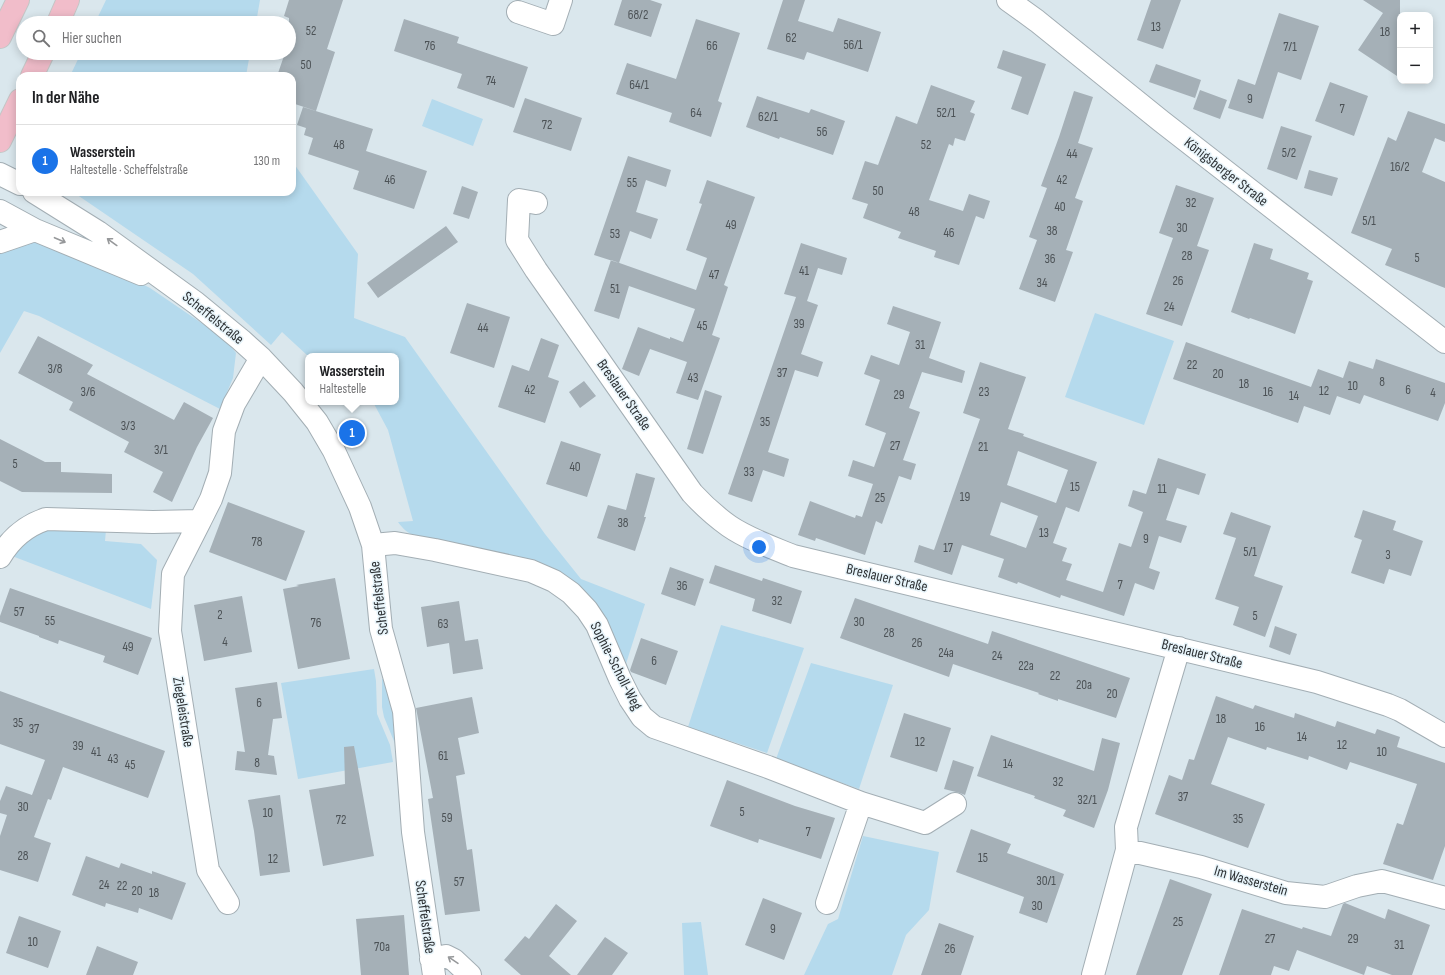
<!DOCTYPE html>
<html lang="de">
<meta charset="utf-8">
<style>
body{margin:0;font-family:"Sofia Sans Condensed",sans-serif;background:#f2f2f2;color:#202124}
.controls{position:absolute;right:12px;top:12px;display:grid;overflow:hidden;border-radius:8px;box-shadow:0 2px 10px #0003}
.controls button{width:36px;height:36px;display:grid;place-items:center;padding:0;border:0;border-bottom:1px solid #e0e0e0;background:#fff;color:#202124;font:20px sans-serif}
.you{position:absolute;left:759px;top:547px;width:14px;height:14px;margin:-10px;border:3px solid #fff;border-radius:50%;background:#1a73e8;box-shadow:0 0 0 6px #1a73e833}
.badge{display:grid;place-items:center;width:26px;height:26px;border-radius:50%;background:#1a73e8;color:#fff;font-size:13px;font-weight:700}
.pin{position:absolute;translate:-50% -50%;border:2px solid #fff;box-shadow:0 1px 4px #0006}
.popup{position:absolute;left:305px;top:353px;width:94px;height:52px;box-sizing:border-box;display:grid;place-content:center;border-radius:8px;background:#fff;filter:drop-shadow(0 1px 3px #0005);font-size:13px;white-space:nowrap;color:#757577}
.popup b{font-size:15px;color:#202124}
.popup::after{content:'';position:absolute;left:50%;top:100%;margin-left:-8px;border:8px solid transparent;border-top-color:#fff}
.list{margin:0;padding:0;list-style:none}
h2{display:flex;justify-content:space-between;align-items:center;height:52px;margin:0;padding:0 16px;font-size:17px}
h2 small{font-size:13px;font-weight:400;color:#757577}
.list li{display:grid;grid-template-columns:26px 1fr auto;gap:12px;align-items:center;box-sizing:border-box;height:72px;padding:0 16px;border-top:1px solid #e0e0e0}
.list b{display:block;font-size:15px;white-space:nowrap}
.list p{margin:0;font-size:13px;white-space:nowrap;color:#757577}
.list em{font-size:13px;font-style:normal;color:#757577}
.icon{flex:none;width:22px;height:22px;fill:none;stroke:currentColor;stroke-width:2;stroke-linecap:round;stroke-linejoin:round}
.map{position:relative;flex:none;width:1445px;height:975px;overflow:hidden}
.search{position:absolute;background:#fff;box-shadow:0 2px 10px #0003;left:16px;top:16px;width:280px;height:44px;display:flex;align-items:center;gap:10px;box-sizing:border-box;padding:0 14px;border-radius:22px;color:#757577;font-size:15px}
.panel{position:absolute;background:#fff;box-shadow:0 2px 10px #0003;left:16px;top:72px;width:280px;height:124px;border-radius:12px}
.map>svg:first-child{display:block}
.green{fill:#b5daed}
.building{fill:#a5b0b7;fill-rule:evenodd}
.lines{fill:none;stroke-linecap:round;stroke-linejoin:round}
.minor-casing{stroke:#a3aeb4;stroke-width:24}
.major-casing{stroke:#c4c6c6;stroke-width:24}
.minor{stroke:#fff;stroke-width:22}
.major{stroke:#f1bdca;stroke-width:22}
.oneway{stroke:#96989a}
.labels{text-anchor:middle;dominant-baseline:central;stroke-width:3;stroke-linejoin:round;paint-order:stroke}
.number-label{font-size:13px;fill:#4c5256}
.street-label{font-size:15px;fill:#2e3235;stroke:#e7f4fa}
</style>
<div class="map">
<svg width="1445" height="975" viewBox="0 0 1445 975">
<rect width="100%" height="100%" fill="#dae7ed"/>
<path class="green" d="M 106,0 L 260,0 L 256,23 L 95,23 Z
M 81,53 L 250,53 L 246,76 L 70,76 Z
M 432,99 L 483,119 L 473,146 L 422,126 Z
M 292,161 L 358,254 L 354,318 L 405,337 L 545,534 L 581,579 L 645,604 L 624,670 L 595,606 L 414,536 C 407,532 403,529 398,522 L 413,521 L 388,430 L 373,402 L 396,402 L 396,356 L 308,356 L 282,332 L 271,345 L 193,274 L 73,192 L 292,192 Z
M 25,242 L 50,243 L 110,268 L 150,288 L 225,339 L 236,353 L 233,378 L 220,409 L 39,316 L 24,311 L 0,353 L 0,251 Z
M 1095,313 L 1174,341 L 1144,425 L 1065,397 Z
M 51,529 L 106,530 L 105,541 L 141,544 L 157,560 L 151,609 L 12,556 C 21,542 35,534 51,529 Z
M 721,625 L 804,648 L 767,753 L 688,727 Z
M 811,663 L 893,685 L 859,789 L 776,759 Z
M 374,669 L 376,681 L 377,714 L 390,745 L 393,762 L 298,779 L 281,683 Z
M 382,679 L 386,679 L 394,709 L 396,746 L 384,717 L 382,707 Z
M 863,836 L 939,852 L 929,910 L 906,935 L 892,975 L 804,975 L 828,924 L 838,919 Z
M 701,922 L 708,975 L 684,975 L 682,923 Z"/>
<path class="building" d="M 289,0 L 343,0 L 327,49 L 335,52 L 316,111 L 292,103 L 292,76 L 277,76 L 285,53 L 289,53 L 289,18 L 284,16 Z
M 622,0 L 650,0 L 662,4 L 651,37 L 614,25 Z
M 783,0 L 805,0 L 798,21 L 833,32 L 838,18 L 881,32 L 868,72 L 807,52 L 804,60 L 767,49 Z
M 1151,0 L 1181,0 L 1163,49 L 1137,40 Z
M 1363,0 L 1400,0 L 1400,78 L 1358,50 L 1383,13 Z
M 1279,13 L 1319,26 L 1301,80 L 1278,72 L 1263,119 L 1228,108 L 1238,79 L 1255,85 Z
M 404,19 L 459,37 L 457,43 L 528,67 L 514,108 L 457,88 L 462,74 L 394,51 Z
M 696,19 L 740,33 L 718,101 L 722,103 L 711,137 L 669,122 L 672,113 L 616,94 L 627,63 L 676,79 Z
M 1003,50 L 1046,64 L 1028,115 L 1011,109 L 1022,77 L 997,68 Z
M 1156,64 L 1201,80 L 1195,98 L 1149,82 Z
M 1330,82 L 1368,96 L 1354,136 L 1315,121 Z
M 931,85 L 975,101 L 970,112 L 975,114 L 965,141 L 955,138 L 953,146 L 949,144 L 929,200 L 963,211 L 969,194 L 990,201 L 984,219 L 976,216 L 959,265 L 934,257 L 936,251 L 898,238 L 901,232 L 863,218 L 868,204 L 852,199 L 865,161 L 878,165 L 896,116 L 917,124 Z
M 1200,90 L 1227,100 L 1220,119 L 1193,109 Z
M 1074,91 L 1093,97 L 1078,143 L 1093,148 L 1075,198 L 1083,201 L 1066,250 L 1073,252 L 1055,302 L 1019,289 L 1037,240 L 1029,237 L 1047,188 L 1041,186 L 1059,137 Z
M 757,96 L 809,113 L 811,109 L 845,121 L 833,155 L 780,137 L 779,139 L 746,127 Z
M 525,98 L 582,118 L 571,151 L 513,132 Z
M 303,107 L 373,129 L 366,151 L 427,171 L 414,209 L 353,189 L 359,171 L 308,154 L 313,138 L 304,135 L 306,128 L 297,125 Z
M 1408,111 L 1445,124 L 1445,142 L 1435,138 L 1422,172 L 1445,182 L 1445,288 L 1385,265 L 1392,249 L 1351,233 L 1388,137 L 1396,141 Z
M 1281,126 L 1312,136 L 1297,180 L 1267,169 Z
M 628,156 L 671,170 L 666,187 L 646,180 L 636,212 L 658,219 L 651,239 L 630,231 L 619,263 L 594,255 Z
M 1309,170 L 1338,178 L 1332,196 L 1304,188 Z
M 707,180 L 755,197 L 724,285 L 728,287 L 712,335 L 720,338 L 698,400 L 676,393 L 687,362 L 650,349 L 639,376 L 622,369 L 638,327 L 670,339 L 670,337 L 683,342 L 695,309 L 629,286 L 619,319 L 594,311 L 611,260 L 696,290 L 707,258 L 686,250 L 702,204 L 699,203 Z
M 1176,185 L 1214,198 L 1197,246 L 1209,250 L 1182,326 L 1146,314 L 1173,238 L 1159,233 Z
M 462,186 L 478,192 L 469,219 L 453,214 Z
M 446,226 L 458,242 L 378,298 L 367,283 Z
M 801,243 L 847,258 L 842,275 L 818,268 L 807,301 L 818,305 L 801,354 L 823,362 L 818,377 L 795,370 L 768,452 L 789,459 L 784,477 L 763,470 L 752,502 L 728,494 L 796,297 L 784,294 Z
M 1254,243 L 1273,249 L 1270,259 L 1309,273 L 1307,279 L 1313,281 L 1295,334 L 1250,318 L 1249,319 L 1231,312 Z
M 467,303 L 510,317 L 494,368 L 450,353 Z
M 893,306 L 941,322 L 929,358 L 965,371 L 962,383 L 922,372 L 909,408 L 920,412 L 903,460 L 916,464 L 911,480 L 899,476 L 882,524 L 876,521 L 865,555 L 816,538 L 815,541 L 798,535 L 810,501 L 855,518 L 856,515 L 865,518 L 862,517 L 873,484 L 848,476 L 853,460 L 874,467 L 886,433 L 865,425 L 880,380 L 864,374 L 871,355 L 899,365 L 910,332 L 887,324 Z
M 38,336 L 93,365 L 87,374 L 174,420 L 184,402 L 213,418 L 197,447 L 172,502 L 153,492 L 163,472 L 124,452 L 129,442 L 69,410 L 73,402 L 18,373 Z
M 541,338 L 559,345 L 548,377 L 559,381 L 545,423 L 498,407 L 512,365 L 529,371 Z
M 1186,342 L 1311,387 L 1318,369 L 1343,378 L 1349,361 L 1373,369 L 1376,359 L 1445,383 L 1445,403 L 1438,421 L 1364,395 L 1360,404 L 1337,396 L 1330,415 L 1304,406 L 1298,423 L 1173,379 Z
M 980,362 L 1026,377 L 1008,429 L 1024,434 L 1023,436 L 1097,462 L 1079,512 L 1066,507 L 1053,543 L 1067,548 L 1062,561 L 1072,564 L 1066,580 L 1103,592 L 1119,543 L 1131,547 L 1143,512 L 1128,506 L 1133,490 L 1146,494 L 1158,458 L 1206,474 L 1199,495 L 1177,488 L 1166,520 L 1187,526 L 1181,543 L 1159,536 L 1149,568 L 1160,572 L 1154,590 L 1135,583 L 1124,616 L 1061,595 L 1060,598 L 1018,582 L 1017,584 L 998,577 L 1004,559 L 962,545 L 952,575 L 914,562 L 919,545 L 934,550 L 980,419 L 963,413 ZM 1018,451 L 1068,470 L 1056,503 L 1007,485 ZM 1001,502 L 1038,516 L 1026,548 L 990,535 Z
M 584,381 L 596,396 L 580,408 L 569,392 Z
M 705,390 L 722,396 L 703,454 L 687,449 Z
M 0,439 L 45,462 L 61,462 L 61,472 L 112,474 L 112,493 L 22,492 L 0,481 Z
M 561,441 L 601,454 L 587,497 L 546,484 Z
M 636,473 L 655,478 L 644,517 L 646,517 L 635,551 L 597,538 L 608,505 L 626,510 Z
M 228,502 L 305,531 L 286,581 L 209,552 Z
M 1363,510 L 1396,521 L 1393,530 L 1423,541 L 1411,576 L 1389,569 L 1384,584 L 1351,573 L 1362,540 L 1354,537 Z
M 1231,512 L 1271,526 L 1254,576 L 1283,586 L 1265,637 L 1233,625 L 1239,607 L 1215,599 L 1236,538 L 1223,534 Z
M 715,565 L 762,581 L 763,578 L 802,591 L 791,624 L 752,611 L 755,599 L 709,583 Z
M 670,567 L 704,579 L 695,606 L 661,594 Z
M 335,578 L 350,659 L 298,669 L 283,589 L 299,586 L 296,585 Z
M 10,588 L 152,638 L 138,675 L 103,662 L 105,656 L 59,640 L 58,644 L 39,637 L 39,636 L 0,622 L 0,616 Z
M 242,596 L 252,652 L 204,661 L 194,605 Z
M 855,598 L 988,644 L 992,631 L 1130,678 L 1116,718 L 1058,699 L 1058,701 L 1038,694 L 1039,693 L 953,664 L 949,677 L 840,638 Z
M 459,601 L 465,641 L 478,639 L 483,669 L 453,674 L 449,643 L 427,647 L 421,607 Z
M 1275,626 L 1297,634 L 1290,655 L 1269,647 Z
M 641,638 L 678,651 L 666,685 L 631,672 L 630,670 Z
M 277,682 L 282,718 L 273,719 L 268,755 L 274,756 L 277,775 L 235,770 L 237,751 L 245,752 L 235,688 Z
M 0,691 L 165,751 L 148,798 L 63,767 L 51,800 L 48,799 L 34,837 L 51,843 L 38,882 L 0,870 L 0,836 L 7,815 L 0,813 L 0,801 L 6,786 L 32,795 L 45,760 L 0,744 Z
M 1216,696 L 1253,709 L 1255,705 L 1294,718 L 1295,713 L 1335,727 L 1337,721 L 1375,734 L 1377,729 L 1400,737 L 1397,747 L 1445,763 L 1445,846 L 1433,880 L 1383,864 L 1397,823 L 1403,825 L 1417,784 L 1350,762 L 1347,770 L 1309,756 L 1308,760 L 1267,747 L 1266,750 L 1228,737 L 1211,784 L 1265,804 L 1248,848 L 1155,814 L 1169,775 L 1182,780 L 1189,759 L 1194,760 Z
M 472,697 L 479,733 L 458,738 L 465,774 L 456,776 L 467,850 L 472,849 L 480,911 L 445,915 L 428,799 L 433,798 L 416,708 Z
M 904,713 L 951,728 L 937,772 L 890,757 Z
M 991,735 L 1094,771 L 1102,738 L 1120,743 L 1108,790 L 1094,828 L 1063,816 L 1066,810 L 1034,798 L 1035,796 L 977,776 Z
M 354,746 L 374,856 L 323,866 L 309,790 L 345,784 L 344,747 Z
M 953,760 L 974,767 L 965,795 L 960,793 L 944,789 Z
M 727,780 L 795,806 L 835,818 L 821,859 L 759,839 L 758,843 L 710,826 Z
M 280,795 L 290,872 L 260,876 L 254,831 L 248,800 Z
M 971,829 L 1011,844 L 1007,853 L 1064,874 L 1047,923 L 1019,913 L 1024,897 L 956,872 Z
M 86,856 L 119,868 L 121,863 L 152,874 L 152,871 L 186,883 L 172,920 L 139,908 L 138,913 L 106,903 L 105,907 L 72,895 Z
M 1170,879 L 1212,894 L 1182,975 L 1136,975 Z
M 763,898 L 802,913 L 784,960 L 745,945 Z
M 1345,903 L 1385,919 L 1388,909 L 1430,925 L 1412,975 L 1392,975 L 1367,966 L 1364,975 L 1297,950 L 1289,971 L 1274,966 L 1271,975 L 1219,975 L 1242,909 L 1302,929 L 1303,927 L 1331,936 L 1343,904 Z
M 556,904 L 577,921 L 549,956 L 571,975 L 521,975 L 504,960 L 525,936 L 529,939 Z
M 404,915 L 409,975 L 361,975 L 356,919 Z
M 19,916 L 61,931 L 48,968 L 6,953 Z
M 939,923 L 974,936 L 961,975 L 921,975 Z
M 605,937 L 628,953 L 612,975 L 577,975 Z
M 97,946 L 138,962 L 133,975 L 86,975 Z"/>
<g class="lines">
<g class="minor-casing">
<path id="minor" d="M 1008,0 L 1037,21 L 1161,121 L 1445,342
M 518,12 L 553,24 L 561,0
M 0,174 L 20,184
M 34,192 L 98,232 L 196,303 L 241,340 L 261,358 L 293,392 L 317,422 L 334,451 L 360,507 L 373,545 L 381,629 L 404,711 L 413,832 L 434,975
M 536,203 L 519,200 L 517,240 L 536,270 L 692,493 C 703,505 715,516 729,526 C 748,539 771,547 793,556 L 1317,682 L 1388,705 L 1400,710 L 1445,736
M 0,211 L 35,230 L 141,274
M 0,242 L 35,230
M 200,521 L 173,574 L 170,631 L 208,870 L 228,903
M 373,545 L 395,543 L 435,550 L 531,571 L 554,581 L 571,593 L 587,610 L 597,625 L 620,679 L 630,699 L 642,717 L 654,727 L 768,767 L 861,803 L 925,823 L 955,804
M 0,557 C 11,538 25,526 46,519 L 153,522 L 200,521 L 211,499 L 220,473 L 224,431 L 234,404 L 261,358
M 1127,850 L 1201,867 L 1286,893 L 1325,897 L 1357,886 L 1382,881 L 1445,898
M 827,903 L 861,803
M 431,959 L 446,956 L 454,960 L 470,975
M 1093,975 L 1127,850 L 1126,827 L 1179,648"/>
</g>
<g class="major-casing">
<path id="major" d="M 58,23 L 68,0
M 0,37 L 18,0
M 32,76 L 43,53
M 0,141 L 20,100"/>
</g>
<use href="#minor" class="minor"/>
<use href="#major" class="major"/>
</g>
<defs><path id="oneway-shaft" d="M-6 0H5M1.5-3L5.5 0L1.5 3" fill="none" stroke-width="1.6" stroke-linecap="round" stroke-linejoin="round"/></defs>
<g class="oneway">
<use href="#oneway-shaft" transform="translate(60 240) rotate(23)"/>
<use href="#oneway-shaft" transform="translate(112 242) rotate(-144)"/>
<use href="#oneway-shaft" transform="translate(453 960) rotate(-146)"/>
</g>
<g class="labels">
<g class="number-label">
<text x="638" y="15">68/2</text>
<text x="1156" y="27">13</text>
<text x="311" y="31">52</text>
<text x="1385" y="32">18</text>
<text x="791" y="38">62</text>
<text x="853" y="45">56/1</text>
<text x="430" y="46">76</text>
<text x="712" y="46">66</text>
<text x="1290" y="47">7/1</text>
<text x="306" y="65">50</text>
<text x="491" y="81">74</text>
<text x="639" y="85">64/1</text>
<text x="1250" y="99">9</text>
<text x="1342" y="109">7</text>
<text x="696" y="113">64</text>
<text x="946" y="113">52/1</text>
<text x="768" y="117">62/1</text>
<text x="547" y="125">72</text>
<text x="822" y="132">56</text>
<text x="339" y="145">48</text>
<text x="926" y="145">52</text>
<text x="1289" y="153">5/2</text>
<text x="1072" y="154">44</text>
<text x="1400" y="167">16/2</text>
<text x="390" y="180">46</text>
<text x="1062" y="180">42</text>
<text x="632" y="183">55</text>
<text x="878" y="191">50</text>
<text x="1191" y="203">32</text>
<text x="1060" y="207">40</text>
<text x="914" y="212">48</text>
<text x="1369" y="221">5/1</text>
<text x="731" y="225">49</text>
<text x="1182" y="228">30</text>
<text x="1052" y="231">38</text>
<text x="949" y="233">46</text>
<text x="615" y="234">53</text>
<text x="1187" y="256">28</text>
<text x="1417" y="258">5</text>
<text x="1050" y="259">36</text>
<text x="804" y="271">41</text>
<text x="714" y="275">47</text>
<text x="1178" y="281">26</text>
<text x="1042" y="283">34</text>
<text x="615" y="289">51</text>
<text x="1169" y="307">24</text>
<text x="799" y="324">39</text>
<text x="702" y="326">45</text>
<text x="483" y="328">44</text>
<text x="920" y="345">31</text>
<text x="1192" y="365">22</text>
<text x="55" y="369">3/8</text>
<text x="782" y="373">37</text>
<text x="1218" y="374">20</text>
<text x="693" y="378">43</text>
<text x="1382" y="382">8</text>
<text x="1244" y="384">18</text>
<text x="1353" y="386">10</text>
<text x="530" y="390">42</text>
<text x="1408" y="390">6</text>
<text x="1324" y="391">12</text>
<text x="88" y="392">3/6</text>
<text x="984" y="392">23</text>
<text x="1268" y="392">16</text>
<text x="1433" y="393">4</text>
<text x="899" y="395">29</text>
<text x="1294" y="396">14</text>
<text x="765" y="422">35</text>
<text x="128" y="426">3/3</text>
<text x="895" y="446">27</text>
<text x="983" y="447">21</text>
<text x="161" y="450">3/1</text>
<text x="15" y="464">5</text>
<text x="575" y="467">40</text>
<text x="749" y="472">33</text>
<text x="1075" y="487">15</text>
<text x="1162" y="489">11</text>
<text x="965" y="497">19</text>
<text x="880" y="498">25</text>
<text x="623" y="523">38</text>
<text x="1044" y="533">13</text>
<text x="1146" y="539">9</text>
<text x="257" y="542">78</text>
<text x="948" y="548">17</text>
<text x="1250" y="552">5/1</text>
<text x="1388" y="555">3</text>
<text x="1120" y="585">7</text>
<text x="682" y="586">36</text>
<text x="777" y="601">32</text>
<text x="19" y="612">57</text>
<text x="220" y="615">2</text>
<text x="1255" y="616">5</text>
<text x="50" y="621">55</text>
<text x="859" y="622">30</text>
<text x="316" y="623">76</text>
<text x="443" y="624">63</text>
<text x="889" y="633">28</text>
<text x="225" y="642">4</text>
<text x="917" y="643">26</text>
<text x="128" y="647">49</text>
<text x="946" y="653">24a</text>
<text x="997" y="656">24</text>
<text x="654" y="661">6</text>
<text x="1026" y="666">22a</text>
<text x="1055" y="676">22</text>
<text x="1084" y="685">20a</text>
<text x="1112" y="694">20</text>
<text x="259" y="703">6</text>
<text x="1221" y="719">18</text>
<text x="18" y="723">35</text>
<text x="1260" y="727">16</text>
<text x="34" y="729">37</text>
<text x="1302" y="737">14</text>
<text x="920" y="742">12</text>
<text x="1342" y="745">12</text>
<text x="78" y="746">39</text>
<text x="96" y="752">41</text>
<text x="1382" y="752">10</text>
<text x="443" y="756">61</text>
<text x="113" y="759">43</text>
<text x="257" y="763">8</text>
<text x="1008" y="764">14</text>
<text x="130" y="765">45</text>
<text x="1058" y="782">32</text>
<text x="1183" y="797">37</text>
<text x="1087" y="800">32/1</text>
<text x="23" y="807">30</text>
<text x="742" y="812">5</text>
<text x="268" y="813">10</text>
<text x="447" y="818">59</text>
<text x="1238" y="819">35</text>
<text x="341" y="820">72</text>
<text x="808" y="832">7</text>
<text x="23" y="856">28</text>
<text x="983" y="858">15</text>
<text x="273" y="859">12</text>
<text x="1046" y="881">30/1</text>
<text x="459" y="882">57</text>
<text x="104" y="885">24</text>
<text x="122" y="886">22</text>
<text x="137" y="891">20</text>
<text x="154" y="893">18</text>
<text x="1037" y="906">30</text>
<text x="1178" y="922">25</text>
<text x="773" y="929">9</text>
<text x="1270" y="939">27</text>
<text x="1353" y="939">29</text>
<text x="33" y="942">10</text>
<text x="1399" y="945">31</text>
<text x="382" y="947">70a</text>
<text x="950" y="949">26</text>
</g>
<g class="street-label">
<text transform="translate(1226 172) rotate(38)">Königsberger Straße</text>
<text transform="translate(213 318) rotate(39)">Scheffelstraße</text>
<text transform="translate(624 395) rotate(55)">Breslauer Straße</text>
<text transform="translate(887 578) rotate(13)">Breslauer Straße</text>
<text transform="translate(379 598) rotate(-97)">Scheffelstraße</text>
<text transform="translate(1202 654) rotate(14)">Breslauer Straße</text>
<text transform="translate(616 666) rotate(63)">Sophie-Scholl-Weg</text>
<text transform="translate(183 712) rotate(81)">Ziegeleistraße</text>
<text transform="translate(1251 881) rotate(16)">Im Wasserstein</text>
<text transform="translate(425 917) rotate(82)">Scheffelstraße</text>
</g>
</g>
</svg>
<div class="controls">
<button>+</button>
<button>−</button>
</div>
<div class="you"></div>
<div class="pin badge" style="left:352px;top:433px">1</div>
<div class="popup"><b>Wasserstein</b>Haltestelle</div>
<div class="search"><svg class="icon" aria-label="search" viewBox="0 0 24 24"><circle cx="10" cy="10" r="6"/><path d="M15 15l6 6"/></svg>Hier suchen</div>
<section class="panel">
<h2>In der Nähe<small></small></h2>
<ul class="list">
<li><span class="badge">1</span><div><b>Wasserstein</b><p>Haltestelle · Scheffelstraße</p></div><em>130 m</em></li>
</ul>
</section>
</div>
